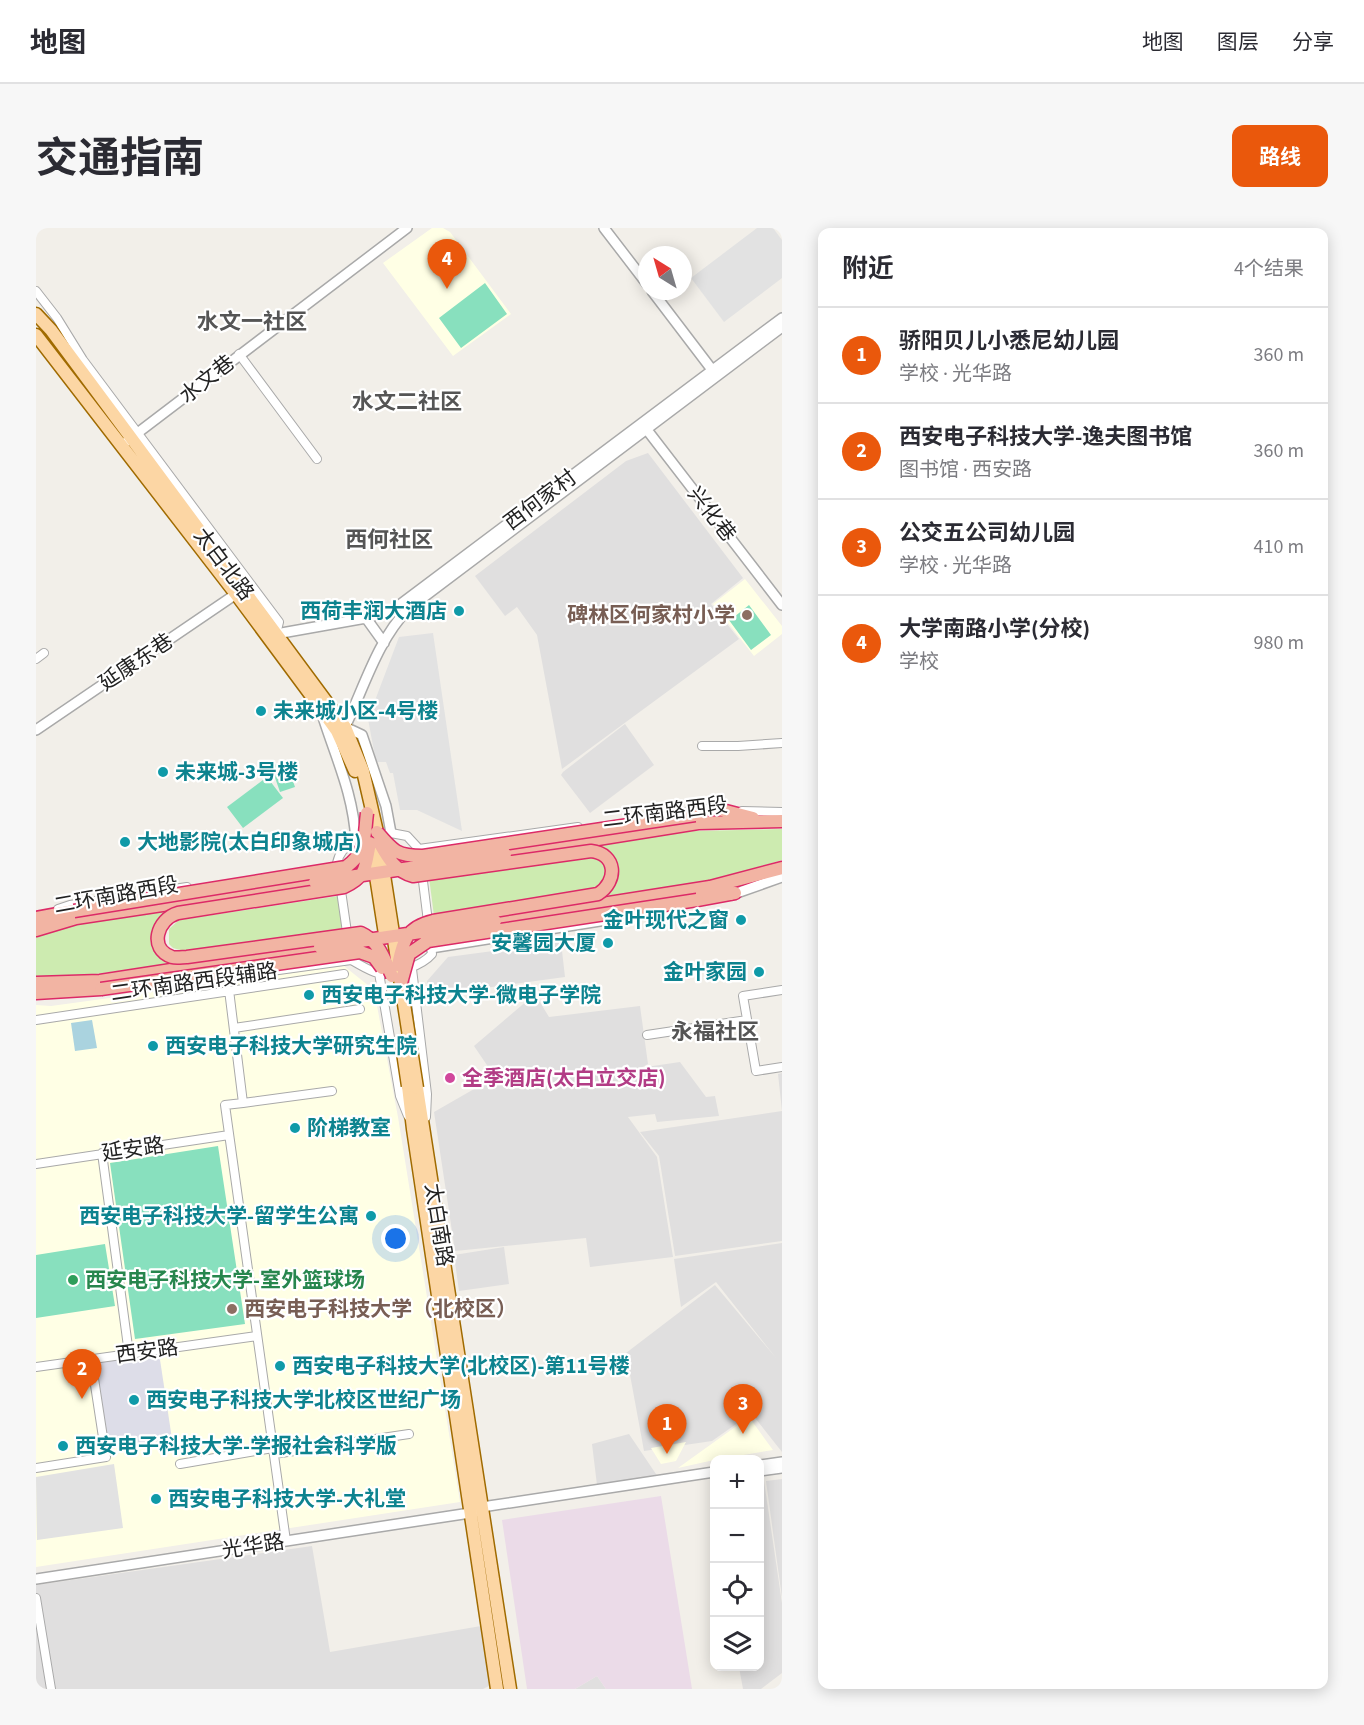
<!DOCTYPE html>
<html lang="zh">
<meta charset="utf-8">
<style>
body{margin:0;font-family:"Source Sans 3","Noto Sans SC",sans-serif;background:#f7f7f7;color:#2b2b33}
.controls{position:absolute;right:18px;bottom:18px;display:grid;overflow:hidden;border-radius:12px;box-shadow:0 3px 15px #0003}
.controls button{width:54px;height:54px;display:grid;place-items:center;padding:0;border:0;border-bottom:2px solid #e1e1e2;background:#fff;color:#2b2b33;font:30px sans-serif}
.compass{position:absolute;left:602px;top:18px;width:54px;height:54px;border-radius:50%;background:#fff;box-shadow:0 3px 15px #0003;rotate:323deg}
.you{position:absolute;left:360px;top:1011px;width:21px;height:21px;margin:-15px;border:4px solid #fff;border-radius:50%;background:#1a73e8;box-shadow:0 0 0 9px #1a73e833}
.badge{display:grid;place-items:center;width:39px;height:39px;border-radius:50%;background:#ea580c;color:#fff;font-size:20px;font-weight:700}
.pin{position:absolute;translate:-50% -50px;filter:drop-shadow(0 2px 3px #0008)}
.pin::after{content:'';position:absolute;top:32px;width:21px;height:18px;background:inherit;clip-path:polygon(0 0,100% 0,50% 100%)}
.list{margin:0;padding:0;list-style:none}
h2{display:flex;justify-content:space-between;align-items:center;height:78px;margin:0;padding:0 24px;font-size:26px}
h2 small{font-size:20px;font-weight:400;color:#7c7c81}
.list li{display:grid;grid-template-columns:39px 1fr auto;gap:18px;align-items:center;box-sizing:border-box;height:96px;padding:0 24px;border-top:2px solid #e1e1e2}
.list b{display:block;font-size:22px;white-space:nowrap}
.list p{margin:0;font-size:20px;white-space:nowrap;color:#7c7c81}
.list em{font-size:20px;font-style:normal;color:#7c7c81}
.icon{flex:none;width:33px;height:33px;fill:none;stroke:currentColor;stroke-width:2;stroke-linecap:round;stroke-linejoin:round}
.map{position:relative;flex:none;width:746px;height:1461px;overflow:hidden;border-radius:12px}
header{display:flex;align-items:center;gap:36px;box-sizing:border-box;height:84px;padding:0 30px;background:#fff;border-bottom:2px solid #e1e1e2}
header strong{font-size:28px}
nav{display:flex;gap:33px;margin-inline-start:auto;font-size:21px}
.intro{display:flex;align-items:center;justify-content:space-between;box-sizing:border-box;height:144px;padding:0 36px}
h1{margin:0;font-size:42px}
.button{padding:15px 27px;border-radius:12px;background:#ea580c;color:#fff;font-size:21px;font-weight:700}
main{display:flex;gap:36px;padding:0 36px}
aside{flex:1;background:#fff;border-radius:12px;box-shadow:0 3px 15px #0003}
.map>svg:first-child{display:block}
.residential{fill:#e0dfdf}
.industrial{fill:#ebdbe8}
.education{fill:#ffffe5}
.grass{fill:#cdebb0}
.pitch{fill:#88e0be}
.parking{fill:#e2e2e2}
.plaza{fill:#dddde8}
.water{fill:#aad3df}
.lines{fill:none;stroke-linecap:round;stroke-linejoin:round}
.minor-casing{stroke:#a9a9a9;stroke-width:10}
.tertiary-casing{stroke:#a9a9a9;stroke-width:12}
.primary-casing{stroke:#a06b00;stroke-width:15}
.trunk-casing{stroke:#dc2a67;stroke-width:15}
.minor{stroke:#fff;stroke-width:8}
.tertiary{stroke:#fff;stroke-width:9}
.primary{stroke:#fcd6a4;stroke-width:12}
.trunk{stroke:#f2b4a3;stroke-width:12}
.primary-bridge-casing{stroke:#a06b00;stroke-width:15;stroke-linecap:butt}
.trunk-bridge-casing{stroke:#dc2a67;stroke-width:15;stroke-linecap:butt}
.primary-bridge{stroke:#fcd6a4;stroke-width:12}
.trunk-bridge{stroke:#f2b4a3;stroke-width:12}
.culture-dot{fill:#0f9aa8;stroke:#fff;stroke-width:2}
.education-dot{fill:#8d6e63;stroke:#fff;stroke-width:2}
.hotel-dot{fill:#d1479c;stroke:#fff;stroke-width:2}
.leisure-dot{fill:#2e9e5b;stroke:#fff;stroke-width:2}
.labels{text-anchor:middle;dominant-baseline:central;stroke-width:4.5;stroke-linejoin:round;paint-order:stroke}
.street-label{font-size:21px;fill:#222;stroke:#fff}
.culture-label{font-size:21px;font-weight:bold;fill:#0d838f;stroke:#fff;text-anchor:start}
.education-label{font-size:21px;font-weight:bold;fill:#785e54;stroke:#fff;text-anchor:end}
.hotel-label{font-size:21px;font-weight:bold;fill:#b23c85;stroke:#fff;text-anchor:start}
.leisure-label{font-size:21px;font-weight:bold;fill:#27864d;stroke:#fff;text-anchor:start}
.neighbourhood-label{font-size:22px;font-weight:bold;fill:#555;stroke:#fff}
</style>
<header>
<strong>地图</strong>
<nav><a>地图</a><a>图层</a><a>分享</a></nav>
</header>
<div class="intro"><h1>交通指南</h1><a class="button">路线</a></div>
<main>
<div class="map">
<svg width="746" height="1461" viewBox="0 0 746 1461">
<rect width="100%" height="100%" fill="#f2efe9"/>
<path class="residential" d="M 612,225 L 707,350 L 675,376 L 703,411 L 526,541 L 501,407 L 481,379 L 469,388 L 439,348 L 590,233 Z
M 589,496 L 618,537 L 554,585 L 525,547 L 527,544 Z
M 525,714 L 529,749 L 391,768 L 391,753 L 412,729 Z
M 499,766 L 513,789 L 604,778 L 612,836 L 569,860 L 570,861 L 610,839 L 644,834 L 670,869 L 679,868 L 683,888 L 621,894 L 619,886 L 592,889 L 621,929 L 637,1029 L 554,1039 L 550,1010 L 419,1023 L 398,884 L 459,849 L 438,818 Z
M 746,845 L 746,1013 L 639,1028 L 623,928 L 604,904 L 746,883 L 742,846 Z
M 746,1015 L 746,1224 L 705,1172 L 713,1187 L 676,1213 L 608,1223 L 590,1125 L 679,1057 L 740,1130 L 680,1054 L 645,1079 L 638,1031 Z
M 468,1019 L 473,1056 L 423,1063 L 418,1027 Z
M 593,1206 L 622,1249 L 561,1257 L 556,1216 Z
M 746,1251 L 746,1370 L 730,1253 Z
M 728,1253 L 746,1375 L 746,1445 L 725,1461 L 707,1461 L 703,1439 L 724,1438 L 724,1254 Z
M 276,1318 L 294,1424 L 445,1398 L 455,1457 L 447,1461 L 0,1461 L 0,1357 Z
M 561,1448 L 570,1461 L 539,1461 Z"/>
<path class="industrial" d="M 625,1268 L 656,1461 L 570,1461 L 561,1448 L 539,1461 L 491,1461 L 466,1292 Z"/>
<path class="education" d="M 396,0 L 407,0 L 414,4 L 475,86 L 417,128 L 347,35 Z
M 709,351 L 746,398 L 746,406 L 718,428 L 677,376 Z
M 308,738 L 338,762 L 362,889 L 424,1274 L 0,1339 L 0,777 L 15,778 Z
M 713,1189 L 737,1222 L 678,1232 L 642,1240 Z
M 650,1214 L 640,1233 L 625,1236 L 615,1220 Z"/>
<path class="grass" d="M 746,601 L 746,632 L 672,654 L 565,669 L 579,656 L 572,624 L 559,617 L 658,603 Z
M 556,626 L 564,630 L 573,639 L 566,660 L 398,688 L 393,649 Z
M 302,668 L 306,701 L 148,723 L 137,720 L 133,716 L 133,701 L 143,692 Z
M 130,683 L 123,691 L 116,706 L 140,735 L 45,748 L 0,748 L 0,709 L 43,695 Z"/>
<path class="pitch" d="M 449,55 L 471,86 L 425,120 L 403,90 Z
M 713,377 L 735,407 L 715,422 L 690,388 L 694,384 L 698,389 Z
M 250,533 L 259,559 L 244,564 L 235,538 Z
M 231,549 L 247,570 L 207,600 L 191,579 Z
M 182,918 L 209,1096 L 99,1111 L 74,935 Z
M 69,1016 L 79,1078 L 0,1090 L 0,1027 Z"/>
<path class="parking" d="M 721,0 L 737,0 L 746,12 L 746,50 L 688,94 L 655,50 Z
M 397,405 L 426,603 L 381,582 L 364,582 L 357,545 L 354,545 L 350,534 L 340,534 L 332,491 L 363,409 Z
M 78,1236 L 87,1300 L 1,1312 L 0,1249 Z"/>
<path class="plaza" d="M 123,1125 L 136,1211 L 73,1221 L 60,1134 Z"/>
<path class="water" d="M 56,792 L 61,820 L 39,823 L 35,795 Z"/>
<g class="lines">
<g class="minor-casing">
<path id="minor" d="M 0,63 L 21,90 L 47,132 L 243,394 L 240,406
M 203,126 L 281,231
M 0,431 L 8,425
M 666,518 L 702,518 L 746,515
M 652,583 L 664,581 L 691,582
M 706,583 L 746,584
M 355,605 L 371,608 L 383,621 L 396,726 C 386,738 357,748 342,745 C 333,743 323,736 315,732 L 301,635 C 306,610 334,610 355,605 Z
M 383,621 L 542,599
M 22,681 L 34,677 L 151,659
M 376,741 L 391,866 L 390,889
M 343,745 L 364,868 L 372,888
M 157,754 L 315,732
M 193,762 L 207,875 L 189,877 L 250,1313
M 746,762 L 707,768 L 720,843 L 746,839
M 0,792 L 308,746
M 198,800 L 324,781
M 611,807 L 711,792
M 207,875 L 296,863
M 66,925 L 93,1126
M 0,936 L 193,907
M 0,1139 L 221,1108
M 238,1226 L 373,1206
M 144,1236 L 237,1220
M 0,1240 L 70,1229 L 55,1131
M 0,1370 L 15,1461"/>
</g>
<g class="tertiary-casing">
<path id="tertiary" d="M 568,0 L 611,56
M 616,63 L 680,147
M 608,198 L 746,377
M 91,213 L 371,0
M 330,390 L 348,415
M 240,406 L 330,390 L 354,384 L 746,90
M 286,486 C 300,531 317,564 320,613
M 0,502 L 200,366
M 355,605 L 350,578 L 326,507 L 309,499 C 328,460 341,413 372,381 L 746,99
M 695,667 L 746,649
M 395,720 L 633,682
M 724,1237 L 746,1234
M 724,1243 L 746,1240
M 0,1351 L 434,1285 L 446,1279 L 678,1244"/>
</g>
<g class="primary-casing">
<path id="primary" d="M 0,86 L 15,102 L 90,203 L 309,499 L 327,543 L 341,604
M 0,107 L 200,366 L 283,478 L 301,503 L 319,543
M 372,858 L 377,901 L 461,1461
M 381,860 L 474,1461"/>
</g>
<g class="trunk-casing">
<path id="trunk" d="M 686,582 L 717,590
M 469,626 L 662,595 L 746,593
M 661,672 L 699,665
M 0,690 L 38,683
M 459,693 L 674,659 L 746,640
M 0,702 L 40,690 L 279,654
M 0,755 L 64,753 L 284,719
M 0,765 L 65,761"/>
</g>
<use href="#minor" class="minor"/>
<use href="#tertiary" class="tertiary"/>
<use href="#primary" class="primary"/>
<use href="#trunk" class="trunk"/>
<g class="primary-bridge-casing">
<path id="primary-bridge" d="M 343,615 L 381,860
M 335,616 L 349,706
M 366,818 L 372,858"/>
</g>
<g class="trunk-bridge-casing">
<path id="trunk-bridge" d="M 341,604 C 357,623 361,628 387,628 L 659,587
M 343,614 C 352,630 359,643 377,648 L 555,623 C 581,626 582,653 562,666 L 397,693 C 371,699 367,712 362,737
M 334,615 C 329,638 332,648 308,659 L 142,685 C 121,691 112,721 136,729 C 140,730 147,729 151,729 L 325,705 C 343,713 348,731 356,748
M 279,654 L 469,626
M 38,683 L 310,639 C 331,624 328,609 331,585
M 284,719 L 459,693
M 365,755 L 373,726 L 392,713 L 661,672
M 65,761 L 324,724 L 338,729 L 346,740"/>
</g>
<use href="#primary-bridge" class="primary-bridge"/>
<use href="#trunk-bridge" class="trunk-bridge"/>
</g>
<g class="culture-dot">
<circle cx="423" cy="383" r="6"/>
<circle cx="225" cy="483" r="6"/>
<circle cx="127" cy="544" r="6"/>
<circle cx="89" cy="614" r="6"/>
<circle cx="705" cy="692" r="6"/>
<circle cx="572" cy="715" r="6"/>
<circle cx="723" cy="744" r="6"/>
<circle cx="273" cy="767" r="6"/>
<circle cx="117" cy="818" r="6"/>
<circle cx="259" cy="900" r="6"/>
<circle cx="335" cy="988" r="6"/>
<circle cx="244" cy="1138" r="6"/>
<circle cx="98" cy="1172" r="6"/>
<circle cx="27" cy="1218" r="6"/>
<circle cx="120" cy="1271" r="6"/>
</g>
<g class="education-dot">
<circle cx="711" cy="387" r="6"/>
<circle cx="196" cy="1081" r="6"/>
</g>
<circle class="hotel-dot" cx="414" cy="850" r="6"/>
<circle class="leisure-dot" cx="37" cy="1052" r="6"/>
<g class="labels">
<g class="street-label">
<text transform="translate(171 151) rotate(-38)">水文巷</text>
<text transform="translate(504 272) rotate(-37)">西何家村</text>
<text transform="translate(676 286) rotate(52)">兴化巷</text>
<text transform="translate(188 336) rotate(53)">太白北路</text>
<text transform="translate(100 434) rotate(-34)">延康东巷</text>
<text transform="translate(629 584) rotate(-7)">二环南路西段</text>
<text transform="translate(80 667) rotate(-10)">二环南路西段</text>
<text transform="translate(158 754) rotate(-8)">二环南路西段辅路</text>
<text transform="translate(97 921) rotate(-8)">延安路</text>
<text transform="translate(403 997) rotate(81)">太白南路</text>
<text transform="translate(111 1123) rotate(-8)">西安路</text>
<text transform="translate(217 1318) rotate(-9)">光华路</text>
</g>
<g class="culture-label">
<text x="411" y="383" text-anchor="end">西荷丰润大酒店</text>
<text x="237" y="483">未来城小区-4号楼</text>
<text x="139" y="544">未来城-3号楼</text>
<text x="101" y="614">大地影院(太白印象城店)</text>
<text x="693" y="692" text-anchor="end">金叶现代之窗</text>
<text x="560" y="715" text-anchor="end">安馨园大厦</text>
<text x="711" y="744" text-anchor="end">金叶家园</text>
<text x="285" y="767">西安电子科技大学-微电子学院</text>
<text x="129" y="818">西安电子科技大学研究生院</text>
<text x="271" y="900">阶梯教室</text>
<text x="323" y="988" text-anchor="end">西安电子科技大学-留学生公寓</text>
<text x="256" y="1138">西安电子科技大学(北校区)-第11号楼</text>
<text x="110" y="1172">西安电子科技大学北校区世纪广场</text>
<text x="39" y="1218">西安电子科技大学-学报社会科学版</text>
<text x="132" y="1271">西安电子科技大学-大礼堂</text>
</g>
<g class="education-label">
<text x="699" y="387">碑林区何家村小学</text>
<text x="208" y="1081" text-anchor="start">西安电子科技大学（北校区）</text>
</g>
<g class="hotel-label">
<text x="426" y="850">全季酒店(太白立交店)</text>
</g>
<g class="leisure-label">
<text x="49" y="1052">西安电子科技大学-室外篮球场</text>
</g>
<g class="neighbourhood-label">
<text x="216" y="94">水文一社区</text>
<text x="371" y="174">水文二社区</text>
<text x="353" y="312">西何社区</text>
<text x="679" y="804">永福社区</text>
</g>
</g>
</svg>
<div class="controls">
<button>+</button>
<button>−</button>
<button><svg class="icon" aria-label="locate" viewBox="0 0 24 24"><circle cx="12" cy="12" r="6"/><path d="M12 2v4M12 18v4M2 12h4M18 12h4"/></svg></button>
<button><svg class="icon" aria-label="layers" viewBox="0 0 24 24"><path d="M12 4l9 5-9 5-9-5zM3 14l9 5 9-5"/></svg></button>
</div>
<svg class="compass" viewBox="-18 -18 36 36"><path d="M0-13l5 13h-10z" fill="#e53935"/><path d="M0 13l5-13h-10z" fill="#7c7c81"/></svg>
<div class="you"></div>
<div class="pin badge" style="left:631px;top:1226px">1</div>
<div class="pin badge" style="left:46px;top:1171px">2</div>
<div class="pin badge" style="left:707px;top:1206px">3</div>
<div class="pin badge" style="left:411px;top:61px">4</div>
</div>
<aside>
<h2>附近<small>4个结果</small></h2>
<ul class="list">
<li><span class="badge">1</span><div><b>骄阳贝儿小悉尼幼儿园</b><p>学校 · 光华路</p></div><em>360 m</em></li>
<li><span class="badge">2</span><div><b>西安电子科技大学-逸夫图书馆</b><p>图书馆 · 西安路</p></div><em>360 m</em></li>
<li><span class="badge">3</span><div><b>公交五公司幼儿园</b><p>学校 · 光华路</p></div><em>410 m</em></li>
<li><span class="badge">4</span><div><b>大学南路小学(分校)</b><p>学校</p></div><em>980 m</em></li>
</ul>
</aside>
</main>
